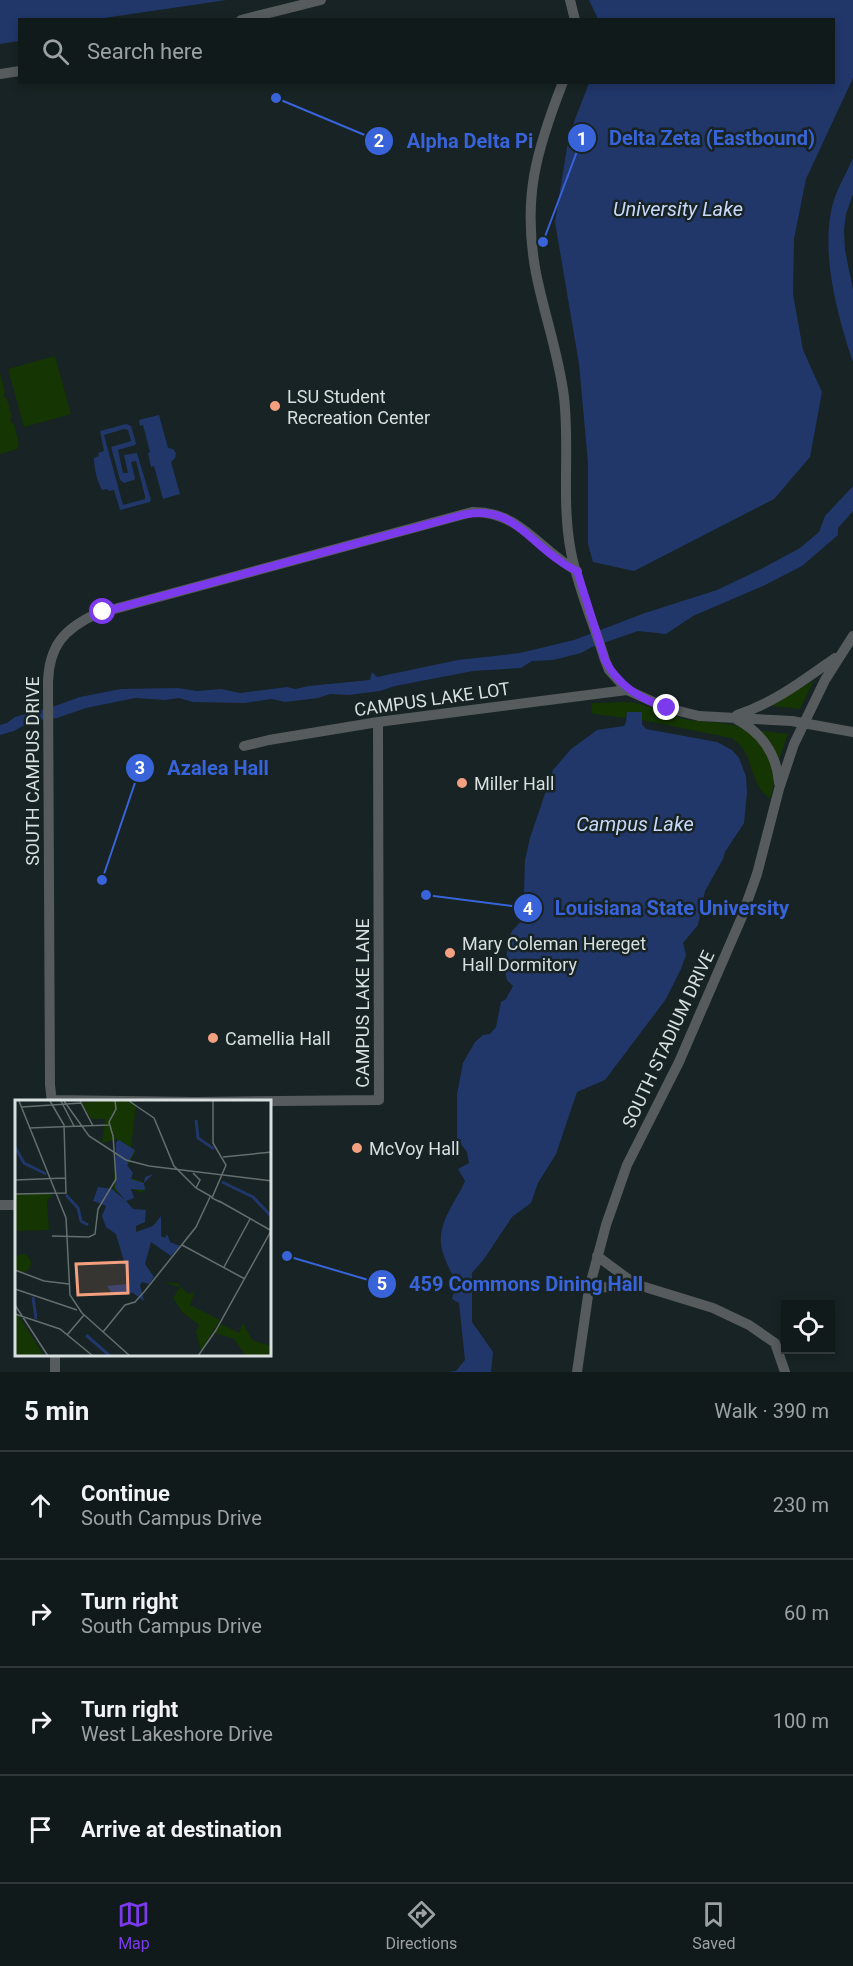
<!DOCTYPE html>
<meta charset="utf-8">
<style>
body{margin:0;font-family:Roboto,sans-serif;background:#1e2728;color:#f1f3f6}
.controls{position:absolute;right:18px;bottom:18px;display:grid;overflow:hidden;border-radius:0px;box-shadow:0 3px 9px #0003}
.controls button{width:54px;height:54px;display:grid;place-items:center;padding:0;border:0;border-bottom:2px solid #30383a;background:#111a1b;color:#f1f3f6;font:30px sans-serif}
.stop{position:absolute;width:18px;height:18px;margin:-14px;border:4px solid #7c3aed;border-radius:50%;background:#fff}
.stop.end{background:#7c3aed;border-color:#fff;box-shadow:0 2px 6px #0008}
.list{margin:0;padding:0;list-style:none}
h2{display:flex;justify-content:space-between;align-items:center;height:78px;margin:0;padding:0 24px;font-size:26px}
h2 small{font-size:20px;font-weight:400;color:#9ca1a3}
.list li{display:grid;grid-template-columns:39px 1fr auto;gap:18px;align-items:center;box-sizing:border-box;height:108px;padding:0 24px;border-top:2px solid #30383a}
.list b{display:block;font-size:22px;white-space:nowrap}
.list p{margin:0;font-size:20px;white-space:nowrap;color:#9ca1a3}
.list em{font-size:20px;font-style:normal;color:#9ca1a3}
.icon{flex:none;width:33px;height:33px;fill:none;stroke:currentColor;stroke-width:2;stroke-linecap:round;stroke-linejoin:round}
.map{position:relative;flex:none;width:853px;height:1372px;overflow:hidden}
.search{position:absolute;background:#111a1b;box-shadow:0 3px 9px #0003;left:18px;right:18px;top:18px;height:66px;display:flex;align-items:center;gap:15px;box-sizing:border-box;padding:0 21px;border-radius:0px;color:#9ca1a3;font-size:22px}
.sheet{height:510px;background:#111a1b}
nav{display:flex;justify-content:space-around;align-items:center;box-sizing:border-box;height:84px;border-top:2px solid #30383a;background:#111a1b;font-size:16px;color:#9ca1a3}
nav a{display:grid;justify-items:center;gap:3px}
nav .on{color:#7c3aed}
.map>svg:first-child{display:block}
.green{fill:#153602}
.water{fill:#21376a;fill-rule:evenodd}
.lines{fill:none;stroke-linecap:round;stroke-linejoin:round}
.street{stroke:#565b5d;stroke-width:10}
.route{stroke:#7c3aed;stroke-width:8}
.poi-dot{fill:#f2a080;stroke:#172324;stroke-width:2}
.labels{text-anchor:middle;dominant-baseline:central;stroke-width:5;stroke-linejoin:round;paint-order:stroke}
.poi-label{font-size:18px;fill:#d7dfdf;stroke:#172324;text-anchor:start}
.street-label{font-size:18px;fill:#d7dfdf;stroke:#172324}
.water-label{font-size:20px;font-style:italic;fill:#c7d8f9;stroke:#172324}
.inset-river{fill:none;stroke:#21376a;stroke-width:3}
.inset-road{fill:none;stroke:#646e6f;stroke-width:1.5}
.view{fill:#f2a080;fill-opacity:0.15;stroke:#f2a080;stroke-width:3}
.inset-edge{fill:none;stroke:#d7dfdf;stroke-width:3}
.leader{fill:none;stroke:#3964d9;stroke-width:2}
.callout-dot{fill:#3964d9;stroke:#172324;stroke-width:2}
.mark-label{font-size:18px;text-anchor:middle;font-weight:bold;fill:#fff}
.callout-label{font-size:20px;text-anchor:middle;font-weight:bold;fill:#3964d9;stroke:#172324;stroke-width:5;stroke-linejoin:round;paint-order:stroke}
</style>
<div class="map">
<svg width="853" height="1372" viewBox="0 0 853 1372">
<rect width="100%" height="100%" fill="#172324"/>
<path class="green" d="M 55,356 L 71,414 L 24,427 L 8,369 Z
M 0,372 L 5,392 L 3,396 L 7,399 L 12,417 L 10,421 L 14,424 L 19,445 L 17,449 L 0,454 Z
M 814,680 L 800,709 L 772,706 Z
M 631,702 C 650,705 666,715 685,719 C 701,723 720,721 736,726 C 757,732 773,758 774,780 C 774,786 772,792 770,798 C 748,785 755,750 731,738 L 642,720 L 642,713 L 627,712 L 626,718 L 594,714 L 592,713 L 591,703 Z
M 761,731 L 788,734 L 779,759 L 772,744 Z"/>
<path class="water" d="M 0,0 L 227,0 L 97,19 L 20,20 L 19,41 L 0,44 Z
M 589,0 L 853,0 L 853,78 L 806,179 L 794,239 L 793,294 L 803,350 L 822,392 L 810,457 L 774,499 L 634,571 L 593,562 L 588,544 L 588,463 L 579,364 L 555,222 L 569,135 L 589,83 L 834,82 L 834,20 L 598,19 Z
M 853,158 L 853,194 L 846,214 L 844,230 L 845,250 L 853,290 L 853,362 C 837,315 819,248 834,200 C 839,185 847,172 853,158 Z
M 159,415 L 168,448 L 173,449 L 176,453 L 175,458 L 171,462 L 180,494 L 163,499 L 154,466 L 151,467 L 148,453 L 150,452 L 143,425 L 140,426 L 139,420 Z
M 126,424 L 131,426 L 136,443 L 135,445 L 118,450 L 123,473 L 128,473 L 124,455 L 137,453 L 151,500 L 150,502 L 120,510 L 114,490 L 109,491 L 107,489 L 102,490 C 97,480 94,469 94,458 L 99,456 L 98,453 L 104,451 L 100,431 ZM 124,429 L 128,430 L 131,441 L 111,447 L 120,480 L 124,483 L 134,480 L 135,478 L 131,462 L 136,461 L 145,496 L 145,499 L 123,505 L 104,435 Z
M 853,486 L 853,511 L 838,528 L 838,535 L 802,566 L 763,586 L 693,616 L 666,634 L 638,631 L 592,647 L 581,653 L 553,660 L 532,661 L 521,668 L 473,671 L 395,686 L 380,691 L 349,695 L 330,694 L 318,698 L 285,702 L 272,699 L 245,703 L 193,702 L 179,698 L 165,700 L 135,698 L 86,708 L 57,718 L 39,720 L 23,726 L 14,731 L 0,735 L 0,725 L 7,723 L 15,717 L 55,706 L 80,697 L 121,689 L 178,688 L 197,691 L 221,689 L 240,693 L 287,687 L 295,689 L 309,686 L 370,680 L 372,672 L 377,677 L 458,660 L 520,653 L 574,640 L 645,613 L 717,590 L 761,569 L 800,548 L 819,532 L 825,516 Z
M 627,712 L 642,712 L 642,724 L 646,729 L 717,742 L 732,750 L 739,758 L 746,776 L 747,792 L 744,823 L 725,852 L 723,859 L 705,891 L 698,925 L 683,943 L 686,955 L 681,969 L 666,999 L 605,1080 L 577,1092 L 556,1154 L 538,1183 L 531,1203 L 512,1217 L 484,1259 L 472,1273 L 472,1322 L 493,1352 L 491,1372 L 448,1372 L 456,1371 L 465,1360 L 459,1303 L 452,1299 L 456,1284 C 452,1273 446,1263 443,1253 C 434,1226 455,1204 465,1181 L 458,1169 L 469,1163 L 467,1152 L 457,1139 L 457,1094 L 463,1063 L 475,1042 L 483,1035 L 490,1034 L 496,1027 L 501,1002 L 506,999 L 513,986 L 507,980 L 505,972 L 508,940 L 512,931 L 523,919 L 525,860 L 530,838 L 553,770 L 571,749 L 597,730 L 624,726 L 626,722 Z"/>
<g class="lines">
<path class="street" d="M 570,0 L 575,20
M 241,20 L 321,0
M 0,74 L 20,71
M 563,82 C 536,151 522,199 536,273 C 544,314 559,355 564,397 C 570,448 561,501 571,552 C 578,589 594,624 605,660 L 609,670 L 627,690 L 667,708 L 699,716 L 792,721 L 853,732
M 737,715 C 774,703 804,680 835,658
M 734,718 C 761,731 777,754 779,783
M 244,746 L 269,740 L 378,722 L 627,690
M 51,1100 L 194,1102
M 52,1102 L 50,1085 L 48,682 C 49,646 64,629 96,614 L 472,512 C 520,511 538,549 577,571
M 195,1102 L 379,1100 L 378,722
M 0,1205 L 16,1205
M 597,1256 L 635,1284
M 589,1289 L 635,1284 L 713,1308 L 749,1325 L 775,1343 L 785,1372
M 55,1356 L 55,1372
M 577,1372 L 589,1289 L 606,1225 L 627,1165 L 679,1062 L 741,919 L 757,874 L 779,789 L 794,744 L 825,680 L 853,636"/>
</g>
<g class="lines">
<path class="route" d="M 103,612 L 462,515 C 511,504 525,538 560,561 C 565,565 571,568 577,571 L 605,660 C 618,686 641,699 667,708"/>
</g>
<g class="poi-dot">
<circle cx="275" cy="406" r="6"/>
<circle cx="462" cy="783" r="6"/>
<circle cx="450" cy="953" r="6"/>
<circle cx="213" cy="1038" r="6"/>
<circle cx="357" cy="1148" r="6"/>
</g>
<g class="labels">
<g class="poi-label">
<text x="287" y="396">LSU Student<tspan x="287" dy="21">Recreation Center</tspan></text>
<text x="474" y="783">Miller Hall</text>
<text x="462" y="943">Mary Coleman Hereget<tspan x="462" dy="21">Hall Dormitory</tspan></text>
<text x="225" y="1038">Camellia Hall</text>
<text x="369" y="1148">McVoy Hall</text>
</g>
<g class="street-label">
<text transform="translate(432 699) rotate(-8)">CAMPUS LAKE LOT</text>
<text transform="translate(32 771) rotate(-90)">SOUTH CAMPUS DRIVE</text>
<text transform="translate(362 1003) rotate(-90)">CAMPUS LAKE LANE</text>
<text transform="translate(668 1039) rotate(-65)">SOUTH STADIUM DRIVE</text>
</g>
<g class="water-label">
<text x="678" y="209">University Lake</text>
<text x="635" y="824">Campus Lake</text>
</g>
</g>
<g transform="translate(15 1100)">
<rect width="256" height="256" fill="#172324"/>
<path d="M 85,1 L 114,1 L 121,5 L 116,47 L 121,51 L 112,66 L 118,73 L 116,78 L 127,81 L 131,88 L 127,93 L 116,89 L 117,100 L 98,90 L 102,39 L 87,43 L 90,19 L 76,19 L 66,3 ZM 31,93 L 38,96 L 32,100 L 34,130 L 0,131 L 0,94 ZM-2 163a9 9 0 1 1 18 0a9 9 0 1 1-18 0ZM 147,182 L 162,183 L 173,194 L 180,192 L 175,205 L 205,220 L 186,251 L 181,232 L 184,225 L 167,212 L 158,198 L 165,187 ZM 0,215 L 3,215 L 29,256 L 0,256 ZM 228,223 L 237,240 L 256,246 L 256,256 L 231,256 L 219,239 L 200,233 L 206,224 L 224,233 Z" fill="#153602"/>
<path d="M 104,40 L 120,50 L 112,65 L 118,73 L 116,79 L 129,83 L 130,77 L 138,74 L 129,83 L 130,90 L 116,89 L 119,98 L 111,101 L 118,109 L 131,110 L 130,122 L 121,126 L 121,132 L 138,126 L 146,116 L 146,136 L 150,138 L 152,134 L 155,142 L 165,146 L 156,156 L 136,142 L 130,164 L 139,177 L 134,184 L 127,182 L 125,185 L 129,201 L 118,193 L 96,192 L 92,186 L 112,184 L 114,179 L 101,134 L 91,127 L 87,116 L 91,106 L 78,101 L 83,87 L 97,89 L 110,100 L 100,88 L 101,42 Z" fill="#21376a"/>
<path class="inset-river" d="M 181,20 L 183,38 L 199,49M 0,47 L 9,63 L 31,74M 207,82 L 238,97 L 257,117M 51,95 L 63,108 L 66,121 L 73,125M 18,197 L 21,219M 71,235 L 95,256"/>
<path class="inset-road" d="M 4,1 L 51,118 L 55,195 L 67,213M 46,1 L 59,26M 49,1 L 74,36 L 111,60 L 134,66 L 257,81M 65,1 L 78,26M 114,1 L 139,18 L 159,66 L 181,88 L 197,97M 198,1 L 198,43 L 211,65 L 197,98 L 205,102M 7,7 L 66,3M 14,28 L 94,25M 98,36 L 94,22 L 101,9 L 100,1M 208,57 L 257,52M 178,73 L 185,80 L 181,88M 0,80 L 50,78M 0,94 L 51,93 L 49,25 L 35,1M 204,101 L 257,131M 37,136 L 74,137 L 80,134 L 83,109 L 101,79 L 98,35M 167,145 L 230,179M 209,167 L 235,119M 0,170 L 29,181 L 54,184M 0,189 L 62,210M 129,192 L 181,127 L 195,97M 0,205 L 33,256M 67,213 L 115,256M 0,214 L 45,229 L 78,256M 88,232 L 110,205 L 120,202 L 129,192M 52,235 L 69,215M 183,256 L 201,230 L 256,131"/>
<path class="view" d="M 112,162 L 113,193 L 63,195 L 61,164 Z"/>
<rect width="256" height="256" class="inset-edge"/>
</g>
<path class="leader" d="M543 242L582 138M276 98L379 141M102 880L140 768M426 895L528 908M287 1256L382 1284"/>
<g class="callout-dot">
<circle cx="543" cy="242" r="6"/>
<circle cx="276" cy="98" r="6"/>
<circle cx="102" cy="880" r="6"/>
<circle cx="426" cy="895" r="6"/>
<circle cx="287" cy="1256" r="6"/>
<circle cx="582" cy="138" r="15"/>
<circle cx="379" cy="141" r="15"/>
<circle cx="140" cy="768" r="15"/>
<circle cx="528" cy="908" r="15"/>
<circle cx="382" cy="1284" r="15"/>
</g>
<g class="mark-label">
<text x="582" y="145">1</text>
<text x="379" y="147">2</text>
<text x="140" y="774">3</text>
<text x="528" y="915">4</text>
<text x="382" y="1290">5</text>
</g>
<g class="callout-label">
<text x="712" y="145">Delta Zeta (Eastbound)</text>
<text x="470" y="148">Alpha Delta Pi</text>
<text x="218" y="775">Azalea Hall</text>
<text x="672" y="915">Louisiana State University</text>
<text x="526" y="1291">459 Commons Dining Hall</text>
</g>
</svg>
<div class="controls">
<button><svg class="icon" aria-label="locate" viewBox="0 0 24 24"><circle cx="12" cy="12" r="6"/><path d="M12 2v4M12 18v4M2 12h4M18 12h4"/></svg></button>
</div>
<div class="stop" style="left:103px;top:612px"></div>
<div class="stop end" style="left:667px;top:708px"></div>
<div class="search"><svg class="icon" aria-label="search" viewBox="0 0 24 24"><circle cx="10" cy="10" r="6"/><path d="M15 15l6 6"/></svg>Search here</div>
</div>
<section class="sheet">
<h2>5 min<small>Walk · 390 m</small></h2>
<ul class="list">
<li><svg class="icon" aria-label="ahead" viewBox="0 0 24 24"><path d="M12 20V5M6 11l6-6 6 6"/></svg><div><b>Continue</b><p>South Campus Drive</p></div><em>230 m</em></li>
<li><svg class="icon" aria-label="right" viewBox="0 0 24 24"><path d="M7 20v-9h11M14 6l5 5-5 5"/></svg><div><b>Turn right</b><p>South Campus Drive</p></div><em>60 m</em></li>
<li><svg class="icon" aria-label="right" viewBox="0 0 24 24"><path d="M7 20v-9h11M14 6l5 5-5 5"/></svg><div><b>Turn right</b><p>West Lakeshore Drive</p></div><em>100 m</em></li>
<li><svg class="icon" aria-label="arrive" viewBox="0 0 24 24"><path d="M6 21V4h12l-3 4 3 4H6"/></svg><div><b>Arrive at destination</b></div></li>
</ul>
</section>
<nav>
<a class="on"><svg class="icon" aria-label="map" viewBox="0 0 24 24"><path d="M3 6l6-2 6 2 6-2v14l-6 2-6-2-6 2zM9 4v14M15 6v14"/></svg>Map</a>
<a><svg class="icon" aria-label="directions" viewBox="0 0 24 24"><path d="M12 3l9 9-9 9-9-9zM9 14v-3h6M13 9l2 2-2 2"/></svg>Directions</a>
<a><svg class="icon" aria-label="saved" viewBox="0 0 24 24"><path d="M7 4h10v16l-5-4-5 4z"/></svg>Saved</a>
</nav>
